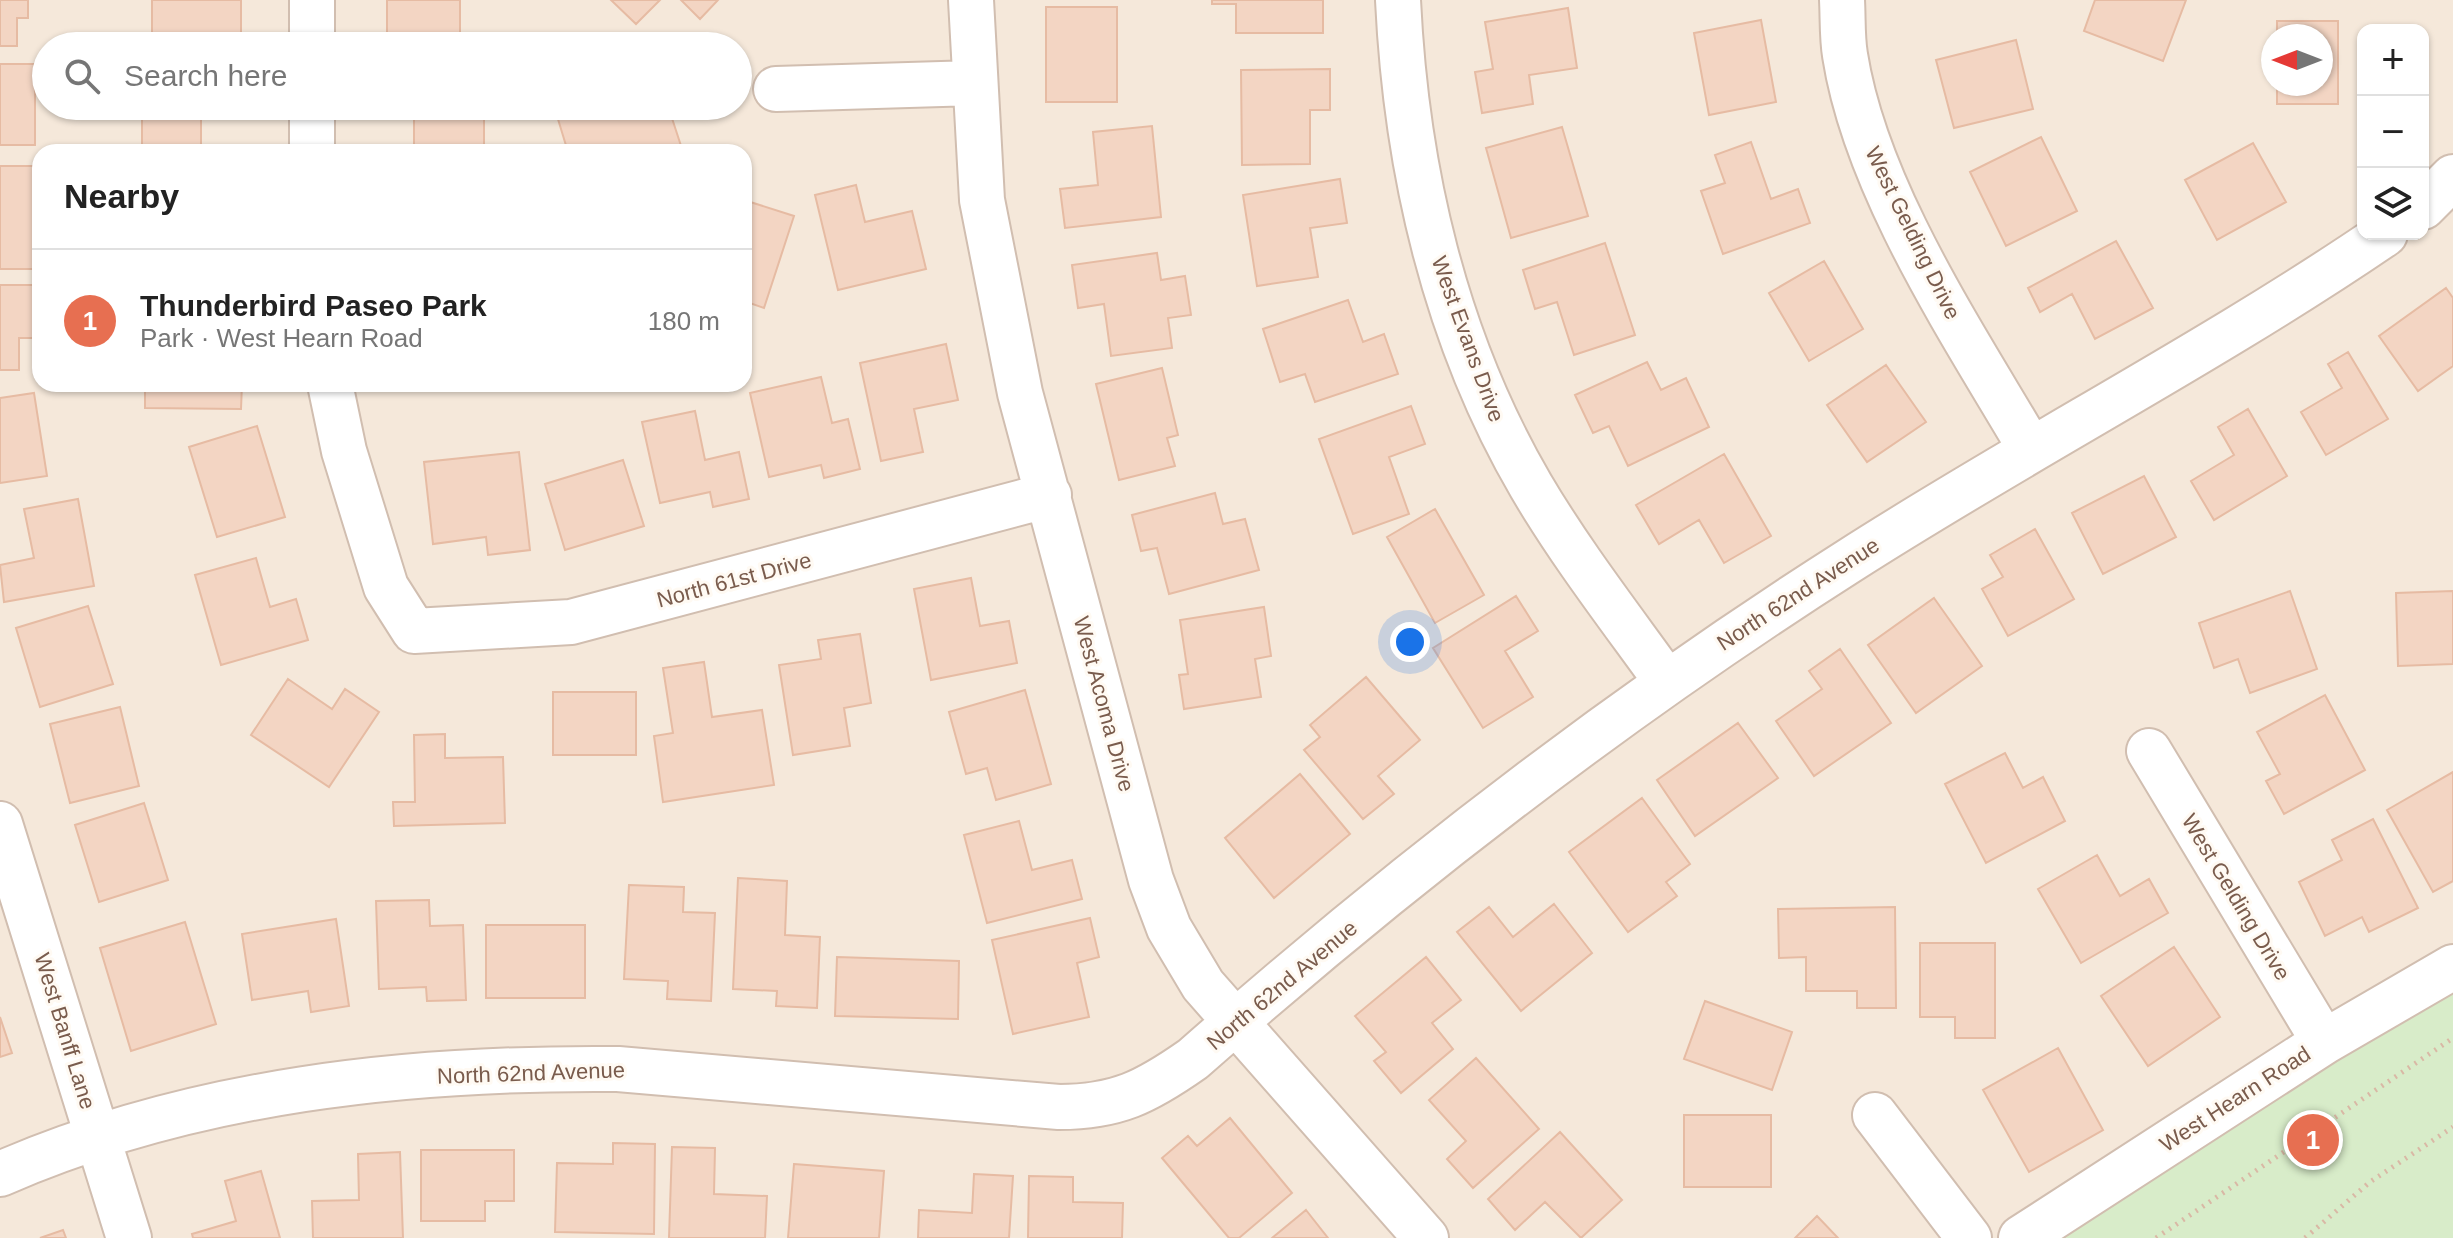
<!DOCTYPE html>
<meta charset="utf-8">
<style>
body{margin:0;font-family:Arial,sans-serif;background:#f2f2f2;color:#222}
.controls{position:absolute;right:24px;top:24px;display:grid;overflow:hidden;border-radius:16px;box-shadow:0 2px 6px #0004}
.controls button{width:72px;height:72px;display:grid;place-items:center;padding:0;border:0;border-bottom:2px solid #e0e0e0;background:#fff;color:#222;font:40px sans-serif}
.compass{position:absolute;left:2261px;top:24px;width:72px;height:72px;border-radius:50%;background:#fff;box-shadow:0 2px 6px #0004;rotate:270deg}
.you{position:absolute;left:1410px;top:642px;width:28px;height:28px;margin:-20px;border:6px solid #fff;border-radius:50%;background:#1a73e8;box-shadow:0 0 0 12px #1a73e833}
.badge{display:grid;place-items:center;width:52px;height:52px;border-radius:50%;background:#e76f51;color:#fff;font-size:26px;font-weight:700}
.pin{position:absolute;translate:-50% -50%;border:4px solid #fff;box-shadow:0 2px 8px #0006}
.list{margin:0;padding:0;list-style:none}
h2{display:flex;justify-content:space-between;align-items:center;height:104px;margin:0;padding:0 32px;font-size:34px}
h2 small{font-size:26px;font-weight:400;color:#767676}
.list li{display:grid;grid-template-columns:52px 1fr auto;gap:24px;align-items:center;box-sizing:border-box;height:144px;padding:0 32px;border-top:2px solid #e0e0e0}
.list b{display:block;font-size:30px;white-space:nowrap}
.list p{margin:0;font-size:26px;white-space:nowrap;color:#767676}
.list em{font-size:26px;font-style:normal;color:#767676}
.icon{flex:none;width:44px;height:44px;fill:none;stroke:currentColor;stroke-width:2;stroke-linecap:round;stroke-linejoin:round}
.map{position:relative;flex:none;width:2453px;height:1238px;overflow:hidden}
.search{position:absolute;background:#fff;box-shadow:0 2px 6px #0004;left:32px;top:32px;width:720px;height:88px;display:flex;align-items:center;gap:20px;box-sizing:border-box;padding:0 28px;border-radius:44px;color:#767676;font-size:30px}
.panel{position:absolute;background:#fff;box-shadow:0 2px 6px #0004;left:32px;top:144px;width:720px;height:248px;border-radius:24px}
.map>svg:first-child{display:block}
.residential{fill:#f5e8da;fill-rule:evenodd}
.green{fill:#d8ecc9}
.building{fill:#f3d5c3;stroke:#e6bba3;stroke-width:2}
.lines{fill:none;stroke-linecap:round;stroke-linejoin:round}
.minor-casing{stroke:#d1beb0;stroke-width:48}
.path{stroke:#d9b8a5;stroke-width:5;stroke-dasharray:2 6;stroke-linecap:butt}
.minor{stroke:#fff;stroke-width:44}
.labels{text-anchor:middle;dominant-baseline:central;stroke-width:6;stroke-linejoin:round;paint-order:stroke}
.street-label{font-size:22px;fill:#7a5c4d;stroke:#fffaf3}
</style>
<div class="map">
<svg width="2453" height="1238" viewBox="0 0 2453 1238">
<rect width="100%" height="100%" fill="#fdf6ec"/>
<path class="residential" d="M 0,0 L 2453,0 L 2453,967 L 2021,1238 L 0,1238 ZM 2363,30 L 2423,30 L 2423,234 L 2363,234 ZM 2273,36 L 2321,36 L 2321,84 L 2273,84 ZM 46,46 L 738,46 L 738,106 L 46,106 ZM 40,152 L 744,152 L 744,384 L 40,384 Z"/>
<path class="green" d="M 2453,967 L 2453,1238 L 2021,1238 Z"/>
<path class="building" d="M 0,0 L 28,0 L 28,18 L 17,18 L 17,46 L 0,46 Z
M 152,0 L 241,0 L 241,43 L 152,43 Z
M 387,0 L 460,0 L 460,40 L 387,40 Z
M 611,0 L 660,0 L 636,24 Z
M 681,0 L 718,0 L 700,19 Z
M 1212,0 L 1323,0 L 1323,33 L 1236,33 L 1236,4 L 1212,4 Z
M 2095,0 L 2186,0 L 2163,61 L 2084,31 Z
M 1046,7 L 1117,7 L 1117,102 L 1046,102 Z
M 1568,8 L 1577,68 L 1529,75 L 1533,104 L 1482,113 L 1475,72 L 1493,69 L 1485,22 Z
M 1761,20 L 1776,102 L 1709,115 L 1694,33 Z
M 2277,21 L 2338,21 L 2338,104 L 2277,104 L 2277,84 L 2321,84 L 2321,36 L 2277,36 Z
M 2016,40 L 2033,109 L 1954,128 L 1936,60 Z
M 0,64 L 35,64 L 35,145 L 0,145 Z
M 1330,69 L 1330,110 L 1310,110 L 1310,164 L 1242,165 L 1241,70 Z
M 142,106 L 242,106 L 242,114 L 201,114 L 201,152 L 142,152 Z
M 484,106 L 484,152 L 414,152 L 414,107 L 391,107 Z
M 554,106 L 668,106 L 683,152 L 568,152 Z
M 1152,126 L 1161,217 L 1065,228 L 1060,189 L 1098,185 L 1093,132 Z
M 1562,127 L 1588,216 L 1511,238 L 1486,148 Z
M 2041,137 L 2077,211 L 2006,246 L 1970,172 Z
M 1751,142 L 1771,199 L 1798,189 L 1810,223 L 1723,254 L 1701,191 L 1725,183 L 1715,155 Z
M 2253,143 L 2286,202 L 2217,240 L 2185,180 Z
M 0,166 L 40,166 L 40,269 L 0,269 Z
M 1340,179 L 1347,223 L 1310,228 L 1318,277 L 1257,286 L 1243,195 Z
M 856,185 L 865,222 L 912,211 L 926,269 L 838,290 L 815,195 Z
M 744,200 L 794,216 L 764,308 L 744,301 Z
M 2116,241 L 2153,308 L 2095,339 L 2072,294 L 2040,312 L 2028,288 Z
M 1605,243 L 1635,335 L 1574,355 L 1557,302 L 1535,309 L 1523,270 Z
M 1157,253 L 1161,280 L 1185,276 L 1191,315 L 1168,318 L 1172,348 L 1111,356 L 1104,304 L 1078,308 L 1072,265 Z
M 1824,261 L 1863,329 L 1809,361 L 1769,293 Z
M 0,285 L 40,285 L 40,338 L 19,338 L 19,370 L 0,370 Z
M 2446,288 L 2453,298 L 2453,366 L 2418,391 L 2379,336 Z
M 1348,300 L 1363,342 L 1384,334 L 1398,374 L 1315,402 L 1305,374 L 1280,382 L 1263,329 Z
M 946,344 L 958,400 L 914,409 L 923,452 L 881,461 L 860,363 Z
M 2348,352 L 2388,419 L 2326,455 L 2301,412 L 2342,388 L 2328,364 Z
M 1647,362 L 1661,390 L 1686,378 L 1709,427 L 1628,466 L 1609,426 L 1593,433 L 1575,395 Z
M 1886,365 L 1926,422 L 1867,462 L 1827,405 Z
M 1162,368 L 1178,435 L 1167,438 L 1175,466 L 1119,480 L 1096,384 Z
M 821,377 L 832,423 L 848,419 L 860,469 L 824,478 L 821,465 L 769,477 L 750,393 Z
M 145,384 L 242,384 L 241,409 L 145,408 Z
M 442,384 L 497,384 L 498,385 L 442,387 Z
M 34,393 L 47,476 L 0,483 L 0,398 Z
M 1411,406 L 1425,444 L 1389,457 L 1409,514 L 1353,534 L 1319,439 Z
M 2248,409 L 2287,476 L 2214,520 L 2191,481 L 2234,455 L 2218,427 Z
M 695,411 L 705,460 L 739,452 L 749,499 L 713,507 L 710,492 L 660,503 L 642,422 Z
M 257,426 L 285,517 L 217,537 L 189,447 Z
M 519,452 L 530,550 L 488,555 L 486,537 L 433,544 L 424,462 Z
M 1724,454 L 1771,536 L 1724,563 L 1699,520 L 1659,544 L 1636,505 Z
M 623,460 L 644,526 L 565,550 L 545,484 Z
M 2144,476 L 2176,537 L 2103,574 L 2072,513 Z
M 1215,493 L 1223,524 L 1245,519 L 1259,570 L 1169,594 L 1157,548 L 1141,551 L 1132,515 Z
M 78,499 L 94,586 L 4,602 L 0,565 L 34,558 L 24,509 Z
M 1435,509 L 1484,595 L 1435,623 L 1387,537 Z
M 2035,529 L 2074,599 L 2008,636 L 1982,589 L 2003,577 L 1990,555 Z
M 256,558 L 270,607 L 296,599 L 308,640 L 221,665 L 195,575 Z
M 971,578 L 980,626 L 1009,621 L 1017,663 L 931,680 L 914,589 Z
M 2290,591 L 2317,669 L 2250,693 L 2238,659 L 2214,668 L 2199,623 Z
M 2453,591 L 2453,664 L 2398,666 L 2396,593 Z
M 1516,596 L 1538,631 L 1505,651 L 1533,697 L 1483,728 L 1433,648 Z
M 1934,598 L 1982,666 L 1916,713 L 1868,645 Z
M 88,606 L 113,684 L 40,707 L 16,628 Z
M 1264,607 L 1271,656 L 1255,659 L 1261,697 L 1184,709 L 1179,675 L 1188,674 L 1180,620 Z
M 860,634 L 871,703 L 844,708 L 850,746 L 793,755 L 779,665 L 821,659 L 818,640 Z
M 1840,649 L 1891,723 L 1814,776 L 1776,721 L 1822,689 L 1809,671 Z
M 704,662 L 712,717 L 762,710 L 774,785 L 663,802 L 654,736 L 673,733 L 663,668 Z
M 1366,677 L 1420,740 L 1378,776 L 1394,794 L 1363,819 L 1304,750 L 1320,737 L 1310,725 Z
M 288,679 L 332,709 L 345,689 L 379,712 L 329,787 L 251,735 Z
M 1025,690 L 1051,784 L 996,800 L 987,768 L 966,774 L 949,712 Z
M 553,692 L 636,692 L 636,755 L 553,755 Z
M 2325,695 L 2365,770 L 2284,814 L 2266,781 L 2280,774 L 2257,732 Z
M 120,707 L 139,786 L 70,803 L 50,724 Z
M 1738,723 L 1778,778 L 1695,836 L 1657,780 Z
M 445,734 L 445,758 L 503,757 L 505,823 L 394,826 L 393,802 L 415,802 L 414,735 Z
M 2005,753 L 2023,788 L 2043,777 L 2065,821 L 1986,863 L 1945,784 Z
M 2453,772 L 2453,881 L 2433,892 L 2387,810 Z
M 1300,774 L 1350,834 L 1274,898 L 1225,838 Z
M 1642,798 L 1690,864 L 1666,882 L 1677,896 L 1628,932 L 1569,852 Z
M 144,803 L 168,880 L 99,902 L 75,825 Z
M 2373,819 L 2418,908 L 2369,932 L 2362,917 L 2325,936 L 2299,882 L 2342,860 L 2332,840 Z
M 1019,821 L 1032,870 L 1072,860 L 1082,899 L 987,923 L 964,835 Z
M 2097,855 L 2120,896 L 2149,879 L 2168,913 L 2081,963 L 2038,889 Z
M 738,878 L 787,881 L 785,935 L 820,937 L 817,1008 L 776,1006 L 777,991 L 733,989 Z
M 629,885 L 684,887 L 683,912 L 715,913 L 711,1001 L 667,999 L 668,981 L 624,979 Z
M 429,900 L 430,926 L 463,925 L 466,1000 L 427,1001 L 426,987 L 379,989 L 376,901 Z
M 1554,904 L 1592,953 L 1521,1011 L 1457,932 L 1489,907 L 1513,937 Z
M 1895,907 L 1896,1008 L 1857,1008 L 1857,991 L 1806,991 L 1806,957 L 1779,958 L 1778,909 Z
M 1090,918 L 1099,957 L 1077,963 L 1089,1017 L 1013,1034 L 992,940 Z
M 336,919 L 349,1006 L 311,1012 L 308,991 L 252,1000 L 242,934 Z
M 185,922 L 216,1024 L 131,1051 L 100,948 Z
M 486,925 L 585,925 L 585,998 L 486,998 Z
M 1920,943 L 1995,943 L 1995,1038 L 1955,1038 L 1955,1017 L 1920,1017 Z
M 2174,947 L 2220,1017 L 2148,1066 L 2101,996 Z
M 837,957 L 959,961 L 958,1019 L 835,1016 Z
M 1426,957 L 1461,1000 L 1432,1023 L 1453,1049 L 1401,1093 L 1374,1061 L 1386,1052 L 1355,1016 Z
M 1705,1001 L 1792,1032 L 1772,1090 L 1684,1059 Z
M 0,1017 L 12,1053 L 0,1057 Z
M 2058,1048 L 2103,1130 L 2029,1172 L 1983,1090 Z
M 1476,1058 L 1539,1129 L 1473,1188 L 1447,1159 L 1466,1141 L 1429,1100 Z
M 1684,1115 L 1771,1115 L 1771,1187 L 1684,1187 Z
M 1230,1118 L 1292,1193 L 1239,1238 L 1229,1238 L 1162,1158 L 1188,1136 L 1197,1146 Z
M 1560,1132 L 1622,1200 L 1581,1238 L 1545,1202 L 1515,1230 L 1488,1199 Z
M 613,1143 L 655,1144 L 654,1234 L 555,1232 L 557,1163 L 613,1164 Z
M 672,1147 L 715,1148 L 714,1194 L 767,1196 L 765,1238 L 669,1238 Z
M 421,1150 L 514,1150 L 514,1201 L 485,1201 L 485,1221 L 421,1221 Z
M 400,1152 L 403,1238 L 313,1238 L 312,1201 L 359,1200 L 358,1154 Z
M 794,1164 L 884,1171 L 879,1238 L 788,1238 Z
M 261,1171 L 280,1238 L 193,1238 L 192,1234 L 236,1221 L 225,1181 Z
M 974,1174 L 1013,1176 L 1009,1238 L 918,1238 L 919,1210 L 972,1213 Z
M 1029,1176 L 1073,1177 L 1073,1202 L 1123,1203 L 1122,1238 L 1028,1238 Z
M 1306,1210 L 1328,1238 L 1272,1238 Z
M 1817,1216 L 1838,1238 L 1795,1238 Z
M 63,1230 L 66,1238 L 40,1238 Z"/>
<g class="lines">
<g class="minor-casing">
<path id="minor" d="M 312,0 L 312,46
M 971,0 L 982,200 L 1020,393 L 1151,880 L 1169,928 L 1203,985 L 1426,1238
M 1398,0 C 1406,169 1445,339 1531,486 C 1571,554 1620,617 1666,681
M 1842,0 C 1843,18 1842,37 1845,55 C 1866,189 1962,332 2030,448
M 776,89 L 975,83
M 312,106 L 312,152
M 2423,207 L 2453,177
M 330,384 L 344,451 L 386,587 L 414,631 L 571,622 L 1049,495
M 2149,751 L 2324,1042
M 0,824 L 129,1238
M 1875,1115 L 1969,1238
M 0,1174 C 193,1090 408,1067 618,1069 L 1059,1107 C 1117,1107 1146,1092 1193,1059 C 1398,878 1618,708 1849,561 C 2025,448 2212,352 2385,234
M 2021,1238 L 2324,1042 L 2453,967"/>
</g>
<path class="path" d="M 2156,1238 L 2453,1038
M 2305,1238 L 2370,1182 L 2453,1127"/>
<use href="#minor" class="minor"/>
</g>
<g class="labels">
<g class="street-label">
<text transform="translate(1913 233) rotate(64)">West Gelding Drive</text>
<text transform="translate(1468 339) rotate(70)">West Evans Drive</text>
<text transform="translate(734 580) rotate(-15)">North 61st Drive</text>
<text transform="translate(1798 594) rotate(-33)">North 62nd Avenue</text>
<text transform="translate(1104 704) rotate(75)">West Acoma Drive</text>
<text transform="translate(2236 897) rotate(59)">West Gelding Drive</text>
<text transform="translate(1282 985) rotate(-40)">North 62nd Avenue</text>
<text transform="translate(65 1031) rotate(73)">West Banff Lane</text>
<text transform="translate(531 1073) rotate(-2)">North 62nd Avenue</text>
<text transform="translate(2235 1099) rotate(-33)">West Hearn Road</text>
</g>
</g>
</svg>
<div class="controls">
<button>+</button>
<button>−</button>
<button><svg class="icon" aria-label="layers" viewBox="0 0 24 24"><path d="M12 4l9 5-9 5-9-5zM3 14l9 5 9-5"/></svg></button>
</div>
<svg class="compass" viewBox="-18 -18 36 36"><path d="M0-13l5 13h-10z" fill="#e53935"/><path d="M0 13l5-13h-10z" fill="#767676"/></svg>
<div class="you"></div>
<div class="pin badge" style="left:2313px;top:1140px">1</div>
<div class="search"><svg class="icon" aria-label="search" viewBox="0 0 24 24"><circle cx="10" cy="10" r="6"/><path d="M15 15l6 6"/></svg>Search here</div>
<section class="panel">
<h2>Nearby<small></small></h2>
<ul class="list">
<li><span class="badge">1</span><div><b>Thunderbird Paseo Park</b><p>Park · West Hearn Road</p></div><em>180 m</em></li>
</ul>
</section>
</div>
